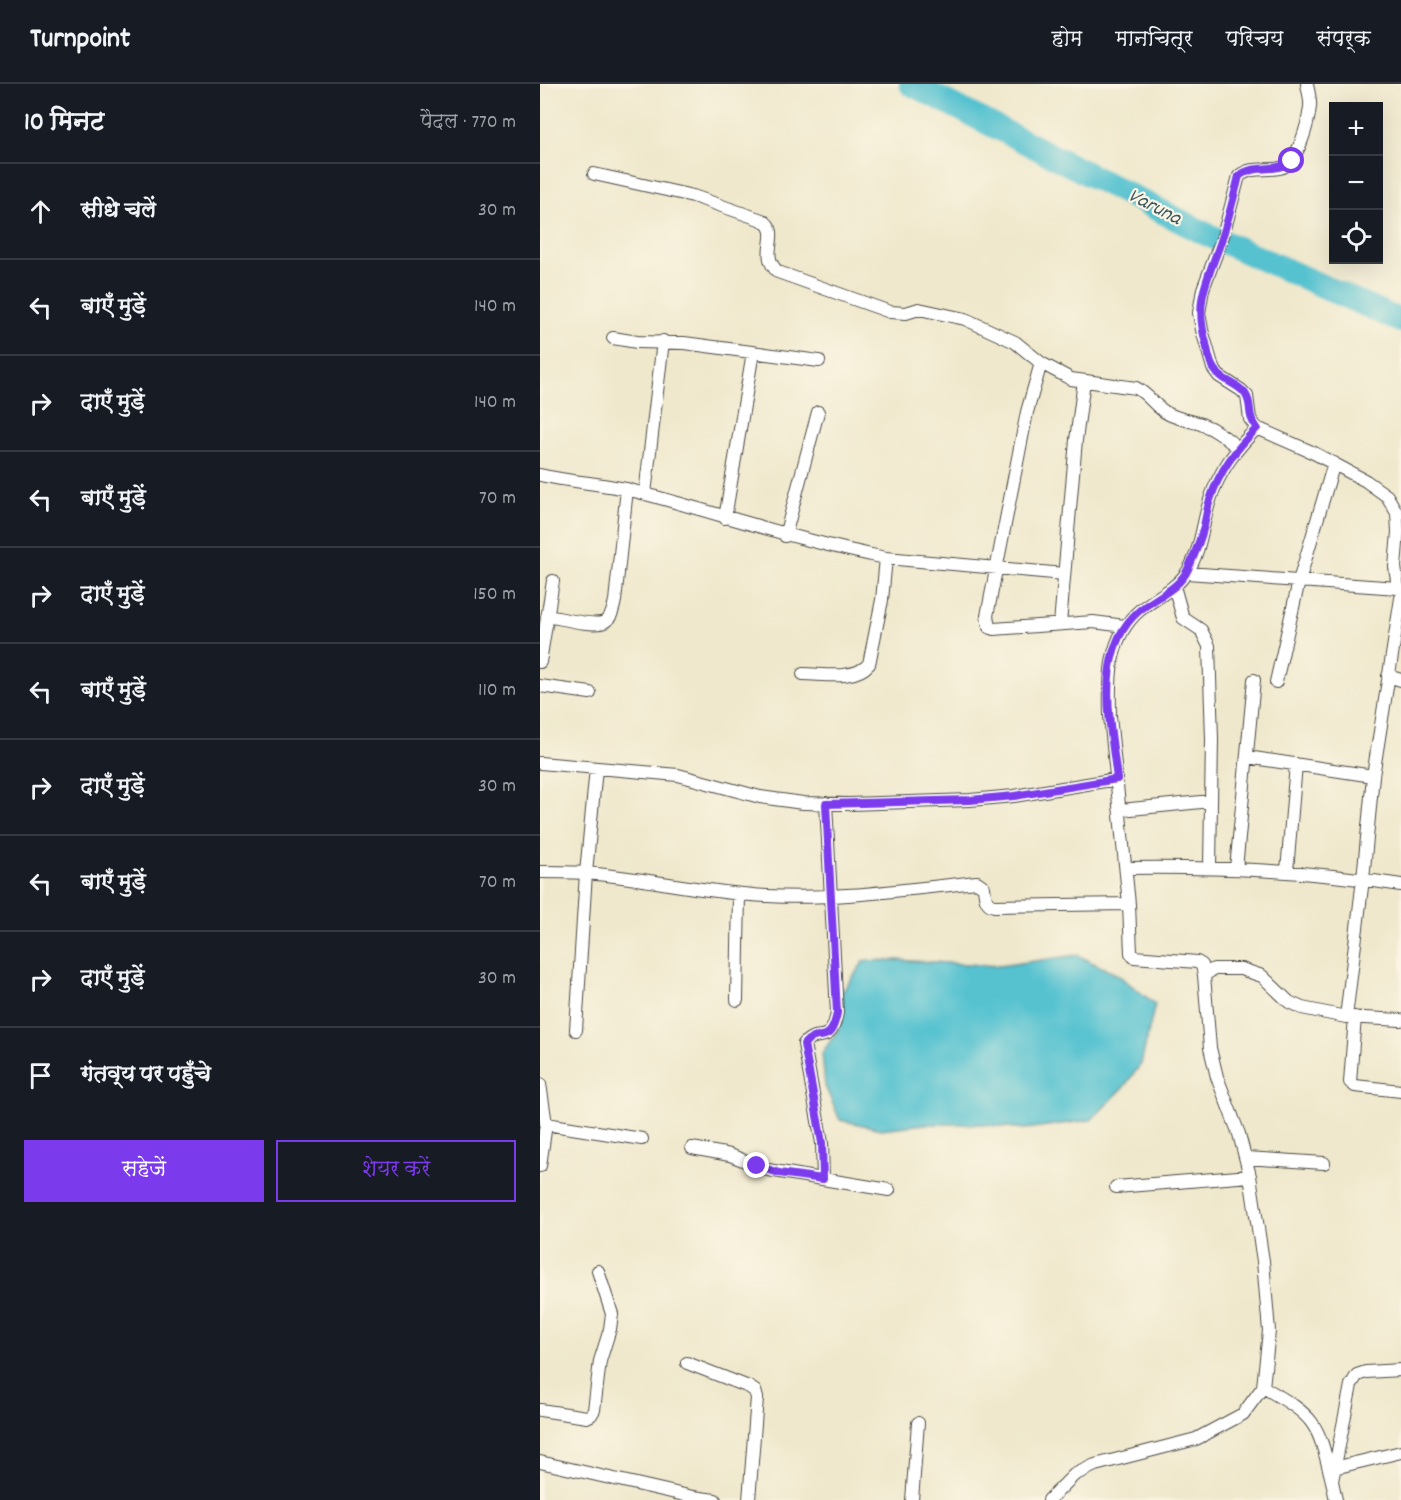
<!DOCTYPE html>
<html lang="hi">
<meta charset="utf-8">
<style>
body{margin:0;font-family:Dekko,"Playpen Sans Deva",sans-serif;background:#242831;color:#f1f3f6}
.controls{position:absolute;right:18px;top:18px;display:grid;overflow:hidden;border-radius:0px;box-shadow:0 6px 24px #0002}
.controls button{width:54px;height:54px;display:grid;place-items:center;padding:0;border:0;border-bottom:2px solid #363941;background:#171b24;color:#f1f3f6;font:30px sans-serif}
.stop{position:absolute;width:18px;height:18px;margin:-14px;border:4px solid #7c3aed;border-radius:50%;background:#fff}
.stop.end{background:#7c3aed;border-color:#fff;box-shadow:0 2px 6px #0008}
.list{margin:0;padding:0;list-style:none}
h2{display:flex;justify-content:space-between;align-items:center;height:78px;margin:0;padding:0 24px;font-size:26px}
h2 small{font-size:20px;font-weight:400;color:#9ea1a6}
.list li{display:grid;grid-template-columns:39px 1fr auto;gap:18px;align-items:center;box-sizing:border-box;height:96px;padding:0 24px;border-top:2px solid #363941}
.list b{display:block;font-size:22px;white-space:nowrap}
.list em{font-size:20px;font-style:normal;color:#9ea1a6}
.actions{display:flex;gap:12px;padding:18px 24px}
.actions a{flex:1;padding:14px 0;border:2px solid #7c3aed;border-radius:0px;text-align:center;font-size:21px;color:#7c3aed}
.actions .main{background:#7c3aed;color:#fff}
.icon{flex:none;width:33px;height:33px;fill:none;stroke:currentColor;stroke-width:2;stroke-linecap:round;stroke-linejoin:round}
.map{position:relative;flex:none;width:861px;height:1416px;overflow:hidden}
header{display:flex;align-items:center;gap:36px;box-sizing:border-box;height:84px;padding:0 30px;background:#171b24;border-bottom:2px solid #363941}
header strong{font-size:28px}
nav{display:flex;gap:33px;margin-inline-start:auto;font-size:21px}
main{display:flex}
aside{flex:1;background:#171b24}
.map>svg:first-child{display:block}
.water{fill:#56c2d0;stroke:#40767e;stroke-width:1.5}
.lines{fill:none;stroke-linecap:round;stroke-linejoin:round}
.river{stroke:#56c2d0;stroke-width:24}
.minor-casing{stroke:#484743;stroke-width:14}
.minor{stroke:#fff;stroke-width:12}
.route{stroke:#7c3aed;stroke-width:8}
.labels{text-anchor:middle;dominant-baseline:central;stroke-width:4.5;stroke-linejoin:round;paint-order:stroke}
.water-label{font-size:21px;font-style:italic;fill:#38585d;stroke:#fcf5e5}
</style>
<header>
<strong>Turnpoint</strong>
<nav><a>होम</a><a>मानचित्र</a><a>परिचय</a><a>संपर्क</a></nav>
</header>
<main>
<aside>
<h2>10 मिनट<small>पैदल · 770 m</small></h2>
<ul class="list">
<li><svg class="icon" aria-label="ahead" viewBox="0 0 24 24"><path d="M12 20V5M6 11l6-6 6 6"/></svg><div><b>सीधे चलें</b></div><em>30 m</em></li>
<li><svg class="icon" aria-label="left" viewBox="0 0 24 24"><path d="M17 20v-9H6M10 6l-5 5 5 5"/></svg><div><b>बाएँ मुड़ें</b></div><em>140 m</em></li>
<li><svg class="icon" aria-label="right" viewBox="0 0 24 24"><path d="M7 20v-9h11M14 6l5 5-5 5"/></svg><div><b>दाएँ मुड़ें</b></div><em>140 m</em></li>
<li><svg class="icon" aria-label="left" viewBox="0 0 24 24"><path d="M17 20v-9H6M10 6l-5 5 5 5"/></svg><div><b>बाएँ मुड़ें</b></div><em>70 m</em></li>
<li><svg class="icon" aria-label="right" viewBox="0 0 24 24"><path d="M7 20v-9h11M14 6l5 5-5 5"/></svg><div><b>दाएँ मुड़ें</b></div><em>150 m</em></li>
<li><svg class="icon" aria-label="left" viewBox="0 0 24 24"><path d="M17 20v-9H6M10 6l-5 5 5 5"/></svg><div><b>बाएँ मुड़ें</b></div><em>110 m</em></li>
<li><svg class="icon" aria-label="right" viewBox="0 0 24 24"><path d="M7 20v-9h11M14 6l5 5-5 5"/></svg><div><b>दाएँ मुड़ें</b></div><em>30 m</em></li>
<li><svg class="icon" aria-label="left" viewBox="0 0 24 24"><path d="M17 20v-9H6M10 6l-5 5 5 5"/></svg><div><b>बाएँ मुड़ें</b></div><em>70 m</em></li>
<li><svg class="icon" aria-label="right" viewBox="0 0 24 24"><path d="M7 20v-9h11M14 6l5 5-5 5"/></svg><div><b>दाएँ मुड़ें</b></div><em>30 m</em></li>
<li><svg class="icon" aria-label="arrive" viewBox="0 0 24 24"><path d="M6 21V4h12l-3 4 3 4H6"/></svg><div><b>गंतव्य पर पहुँचे</b></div></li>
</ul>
<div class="actions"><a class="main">सहेजें</a><a>शेयर करें</a></div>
</aside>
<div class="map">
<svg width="861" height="1416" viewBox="0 0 861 1416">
<rect width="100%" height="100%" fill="#fcf5e5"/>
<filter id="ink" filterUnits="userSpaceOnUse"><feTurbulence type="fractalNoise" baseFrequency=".0167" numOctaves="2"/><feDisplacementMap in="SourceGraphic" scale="12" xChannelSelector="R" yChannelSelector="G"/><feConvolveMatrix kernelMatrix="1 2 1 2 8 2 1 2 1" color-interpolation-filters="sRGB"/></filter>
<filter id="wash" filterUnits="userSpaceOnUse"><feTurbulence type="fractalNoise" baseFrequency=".008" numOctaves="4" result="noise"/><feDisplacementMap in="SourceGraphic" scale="24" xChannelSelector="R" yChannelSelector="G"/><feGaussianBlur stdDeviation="1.35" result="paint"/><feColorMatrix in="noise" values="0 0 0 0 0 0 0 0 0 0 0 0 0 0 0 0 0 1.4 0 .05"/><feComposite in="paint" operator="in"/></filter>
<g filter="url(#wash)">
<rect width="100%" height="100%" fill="#efe8cc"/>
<path class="water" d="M 537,871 L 578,891 L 615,920 L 601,980 L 583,1004 L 551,1036 L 485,1045 L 440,1040 L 386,1040 L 341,1045 L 300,1036 L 285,1002 L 282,969 L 298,946 L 300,911 L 324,877 L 357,876 L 459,882 Z"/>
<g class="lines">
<path class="river" d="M 371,0 L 668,151 L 861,237"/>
</g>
</g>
<g filter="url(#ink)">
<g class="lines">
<g class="minor-casing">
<path id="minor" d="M 767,0 C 768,7 771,16 770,23 C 768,40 758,80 740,84 C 726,87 712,82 699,92 L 683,152 L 663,205 L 659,229 L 662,246 L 673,284 L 679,292 L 701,306 L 707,312 L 710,335 L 717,344 L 774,369 L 826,397 L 847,412 L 857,429 L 858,448 L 855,483 L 858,504
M 54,90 L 153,112 L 222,136 C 244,149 217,169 238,188 L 350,228 L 366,229 L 379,225 L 425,235 L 475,258 L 501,279 L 531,295 L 596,304 C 608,310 614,321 625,328 C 636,335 649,336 661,340 C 675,345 686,354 697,363
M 73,254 L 97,258 L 144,259 L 279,277
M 501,279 L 487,328 L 447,532 L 449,543 L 454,545 L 553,538 L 585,542
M 0,391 C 30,398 61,399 90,406 C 176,428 258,457 346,474 L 524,490
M 105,410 L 123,257
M 185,434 L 213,268
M 245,452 L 278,328
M 647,489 L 858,504 L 861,506
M 634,502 L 643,534 L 661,546 L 669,562 L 672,655 L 670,783
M 7,532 C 20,534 54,543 64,538 C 72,534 73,525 75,517 L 87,405
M 520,540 L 536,356 L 544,297
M 0,578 L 13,497
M 263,590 C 284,590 314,597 329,580 L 342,516 L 346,474
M 848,592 L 861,596
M 736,598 L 759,497 L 794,379
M 0,602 L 50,609
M 707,673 L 833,692
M 0,679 L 138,691 L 220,713 L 263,719 L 309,720 L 430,716 L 474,712 L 577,695
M 581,726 L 671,717
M 586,784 C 680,783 769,786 861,801
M 696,785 L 714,596
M 747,787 L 756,680
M 0,788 C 15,788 31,788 46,789 C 107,794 166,809 227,812 C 298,816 368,805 437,798 L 444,803 C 445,812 445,820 454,822 L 589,820 L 570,632 C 569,594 568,553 600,526 C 615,514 634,506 646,490 C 661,468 662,440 670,416 C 679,387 696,365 717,344
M 589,820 L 591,869 L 594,873 L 657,878 L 662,881 L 664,891
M 197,916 L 199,810
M 806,933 L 823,795 L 833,692 L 861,514
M 815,933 L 810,998 L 815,1002 L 861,1007
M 36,946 L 46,789 L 56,684
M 0,1000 L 6,1040 L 0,1082
M 6,1040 L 102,1055
M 152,1064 L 190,1071 L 228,1086 L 349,1106
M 706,1074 L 784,1079
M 283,1095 L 282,1059 L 264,960 C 278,943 290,965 297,929 L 286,719
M 576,1103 L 710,1092
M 147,1279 L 209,1303 L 215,1307 L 217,1314 L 209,1416
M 723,1303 L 729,1247 L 723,1177 L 710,1092 L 699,1050 L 677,993 L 670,964 L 664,891 L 674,885 L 701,885 L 722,892 L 749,918 L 762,924 L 806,933 L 861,936
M 0,1326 L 47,1333 L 51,1331 L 54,1326 L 60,1277 L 70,1245 L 72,1230 L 58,1187
M 0,1378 L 153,1413 L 175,1416
M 794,1384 L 861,1368
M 372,1416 L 378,1339
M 509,1416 L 534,1391 L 555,1381 L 656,1355 L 703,1330 L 723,1303 C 777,1334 777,1337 792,1397
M 796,1416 L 792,1397 L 811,1301 L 817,1291 L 826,1288 L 861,1286"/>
</g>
<use href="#minor" class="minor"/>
</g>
</g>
<g class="lines" filter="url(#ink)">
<path class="route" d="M 217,1082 L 239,1089 L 283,1095 L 282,1059 L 264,960 C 278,943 290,965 297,929 L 286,720 L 430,716 L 474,712 L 577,695 C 571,642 552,566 600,526 C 616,513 639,505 648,485 C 654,472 660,457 664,442 C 666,434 667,424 670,416 C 679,387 696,365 717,344 C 706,330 713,323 706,311 C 699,299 682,298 674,285 C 669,278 668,268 666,259 C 653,215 669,194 682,154 C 689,133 694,112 699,92 C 715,79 734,90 752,77"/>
</g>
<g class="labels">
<g class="water-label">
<text transform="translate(614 124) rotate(27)">Varuna</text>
</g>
</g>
</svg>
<div class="controls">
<button>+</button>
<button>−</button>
<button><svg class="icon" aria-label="locate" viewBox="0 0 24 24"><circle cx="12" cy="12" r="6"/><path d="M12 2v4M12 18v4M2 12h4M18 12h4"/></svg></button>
</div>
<div class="stop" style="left:752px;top:77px"></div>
<div class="stop end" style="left:217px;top:1082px"></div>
</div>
</main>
